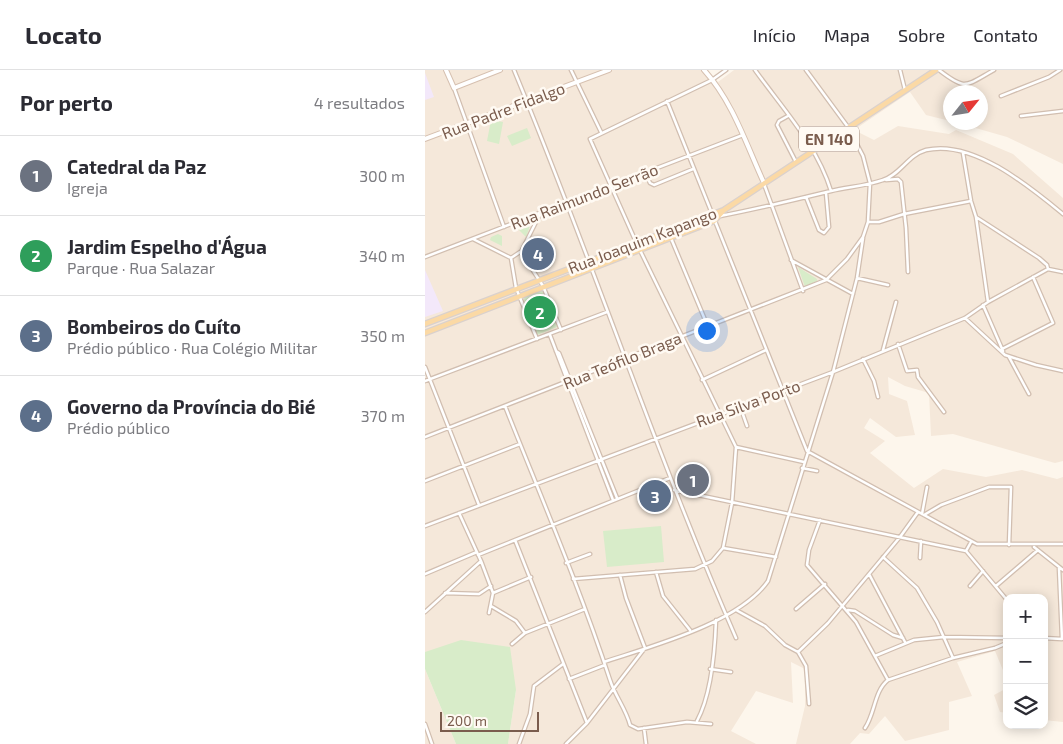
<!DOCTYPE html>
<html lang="pt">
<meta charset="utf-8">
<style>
body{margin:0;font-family:"Exo 2",sans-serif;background:#f2f2f3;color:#2b2b33}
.controls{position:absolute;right:15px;bottom:15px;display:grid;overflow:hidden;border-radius:10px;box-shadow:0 2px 12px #0003}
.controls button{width:45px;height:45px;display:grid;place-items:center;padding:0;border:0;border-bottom:1px solid #e1e1e2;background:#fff;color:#2b2b33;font:25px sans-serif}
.compass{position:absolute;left:518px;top:15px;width:45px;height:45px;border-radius:50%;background:#fff;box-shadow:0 2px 12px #0003;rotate:60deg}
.scale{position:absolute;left:15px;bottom:12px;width:99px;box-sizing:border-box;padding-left:5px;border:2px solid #7a5c4d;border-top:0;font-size:14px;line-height:18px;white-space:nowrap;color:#7a5c4d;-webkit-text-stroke:4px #fffaf3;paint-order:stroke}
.you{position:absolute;left:281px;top:260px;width:18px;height:18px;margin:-12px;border:4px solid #fff;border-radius:50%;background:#1a73e8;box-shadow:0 0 0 8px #1a73e833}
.badge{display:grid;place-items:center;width:32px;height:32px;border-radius:50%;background:#d93025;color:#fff;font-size:16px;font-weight:700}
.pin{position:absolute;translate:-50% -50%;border:2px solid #fff;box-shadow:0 1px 5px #0006}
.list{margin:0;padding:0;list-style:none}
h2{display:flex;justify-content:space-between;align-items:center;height:65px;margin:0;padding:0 20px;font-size:21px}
h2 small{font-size:16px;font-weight:400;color:#7c7c81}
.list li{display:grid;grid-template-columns:32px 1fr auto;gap:15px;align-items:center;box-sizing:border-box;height:80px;padding:0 20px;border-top:1px solid #e1e1e2}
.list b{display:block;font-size:19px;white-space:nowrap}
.list p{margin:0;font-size:16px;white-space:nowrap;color:#7c7c81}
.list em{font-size:16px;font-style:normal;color:#7c7c81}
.icon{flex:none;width:28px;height:28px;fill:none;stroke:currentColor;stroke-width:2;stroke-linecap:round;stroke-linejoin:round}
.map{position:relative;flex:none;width:638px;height:674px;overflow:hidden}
header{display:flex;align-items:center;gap:30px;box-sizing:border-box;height:70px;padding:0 25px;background:#fff;border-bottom:1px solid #e1e1e2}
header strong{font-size:24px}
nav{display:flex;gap:28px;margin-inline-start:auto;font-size:18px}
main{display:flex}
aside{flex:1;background:#fff}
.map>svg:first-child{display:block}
.residential{fill:#f5e8da}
.education{fill:#f3e8fa}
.green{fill:#d8ecc9}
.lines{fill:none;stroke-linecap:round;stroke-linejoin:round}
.street-casing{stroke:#d1beb0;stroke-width:5}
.secondary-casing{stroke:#d6c0b0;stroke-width:6}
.primary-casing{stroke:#dad1cd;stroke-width:7}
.street{stroke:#fff;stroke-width:2.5}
.secondary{stroke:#fff;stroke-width:4}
.primary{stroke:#fbd9a5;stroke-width:4.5}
.labels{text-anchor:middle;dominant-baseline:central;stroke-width:5;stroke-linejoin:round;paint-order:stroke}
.shield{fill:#fffaf3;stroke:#a28b7f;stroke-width:1}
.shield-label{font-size:15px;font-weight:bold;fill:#7a5c4d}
.street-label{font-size:16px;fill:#7a5c4d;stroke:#fffaf3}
</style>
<header>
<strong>Locato</strong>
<nav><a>Início</a><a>Mapa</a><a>Sobre</a><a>Contato</a></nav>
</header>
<main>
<aside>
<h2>Por perto<small>4 resultados</small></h2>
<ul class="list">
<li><span class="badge" style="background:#6b7280">1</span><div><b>Catedral da Paz</b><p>Igreja</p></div><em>300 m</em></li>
<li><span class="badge" style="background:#2e9e5b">2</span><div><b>Jardim Espelho d'Água</b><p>Parque · Rua Salazar</p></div><em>340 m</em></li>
<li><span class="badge" style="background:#5c6f8a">3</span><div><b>Bombeiros do Cuíto</b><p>Prédio público · Rua Colégio Militar</p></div><em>350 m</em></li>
<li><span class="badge" style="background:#5c6f8a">4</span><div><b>Governo da Província do Bié</b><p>Prédio público</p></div><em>370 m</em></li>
</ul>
</aside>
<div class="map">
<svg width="638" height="674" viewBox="0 0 638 674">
<rect width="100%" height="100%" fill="#fdf6ec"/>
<path class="residential" d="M 0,0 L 282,0 L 293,12 L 309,0 L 638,0 L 638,94 L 582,67 L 533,53 L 556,52 L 556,22 L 526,22 L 525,51 L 501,45 L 485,22 L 429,60 L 449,70 L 473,56 L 524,64 L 531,60 L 588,84 L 638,128 L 638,391 L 630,393 L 528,364 L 506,366 L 504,323 L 480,316 L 463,307 L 464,324 L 482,331 L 490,365 L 471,367 L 445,348 L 439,358 L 460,371 L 445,383 L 489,418 L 518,399 L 561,407 L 597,400 L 632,409 L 638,407 L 638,652 L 619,650 L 619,528 L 582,528 L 582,610 L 570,581 L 532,592 L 547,626 L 524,632 L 524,660 L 480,671 L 460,646 L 444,664 L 435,663 L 425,674 L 371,674 L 380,636 L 380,599 L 366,592 L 368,633 L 331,621 L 306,661 L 331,674 L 83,674 L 91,620 L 0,582 Z
M 0,599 L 31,674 L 0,674 Z
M 582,618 L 582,643 L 575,642 L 569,625 Z"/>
<path class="education" d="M 0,3 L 9,27 L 0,30 Z
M 0,200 L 18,241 L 0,247 Z"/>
<path class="green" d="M 66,50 L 78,52 L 74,74 L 62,71 Z
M 102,58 L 106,68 L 87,76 L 82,66 Z
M 102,153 L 105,156 L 101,167 L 94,160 L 95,156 Z
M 73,164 L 77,166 L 77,176 L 65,170 L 66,167 Z
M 373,197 L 392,209 L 392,211 L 380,217 Z
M 117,220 L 132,257 L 112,265 L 98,227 Z
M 236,456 L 239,492 L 182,497 L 178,461 Z
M 36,570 L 85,577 L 91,620 L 83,674 L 31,674 L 0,599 L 0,582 Z"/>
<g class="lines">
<g class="street-casing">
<path id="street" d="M 89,0 C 167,188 230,382 311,568
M 146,0 L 176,62
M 330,0 C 358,39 392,75 406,121
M 475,0 L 480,20
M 514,0 C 541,21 540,16 569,0
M 29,18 L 79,157
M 576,26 L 624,7 L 635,0
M 242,31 L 382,381 L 552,474 L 638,474
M 363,46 L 354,51 L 352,55 L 371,92
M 596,46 L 638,41
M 538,83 L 546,131 L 551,147
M 220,102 L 225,113 L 229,115 L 268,99
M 461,110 L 473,109 L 476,112 L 481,158 L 483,202
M 339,114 L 378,221
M 381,127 L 394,160 L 399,163 L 404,157 L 401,123
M 116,142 L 96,182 L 118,216 L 136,260
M 295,146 C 332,139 369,130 406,121 C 423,117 441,116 458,110 C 475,105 483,85 501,80 C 548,69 605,117 638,144
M 443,152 L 454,152 L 479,144 L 546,131
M 243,161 L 283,257
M 48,169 L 86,188 L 91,218 L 112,269
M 0,187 L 318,65
M 86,188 L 95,182
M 366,190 L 428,224
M 432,208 L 463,215
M 563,232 L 551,147 L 614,188 L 622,195 L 623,199
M 558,235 L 578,281
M 540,248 L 580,285 L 611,295 L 638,301
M 125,265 L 188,430
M 473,274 L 482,301 L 492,300 L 493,307 L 519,342
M 577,279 L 628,253 L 608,207
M 458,280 L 471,232
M 131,281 L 134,283 L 192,428
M 584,287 L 604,324
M 438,289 L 449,311 L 453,327
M 0,297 L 54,435
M 277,310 L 341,280
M 0,311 L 182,242
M 80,336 C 116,427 155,518 185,610 C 190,626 201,639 205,655 L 213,659 L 262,652 L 286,654
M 315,336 L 322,356
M 0,367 L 401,210 L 422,189 L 438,167 L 443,152 L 445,113 L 438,86 L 423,57 L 381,0
M 311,377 L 379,392
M 377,398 L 392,401
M 0,411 L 95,374
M 249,420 L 541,481
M 497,444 L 502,417
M 499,445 L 516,435 L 564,417 L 586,417 L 584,475
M 395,450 L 384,480 L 382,495 L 431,552 L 463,610
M 0,456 L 408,302 L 540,248 L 563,232 L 623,199 L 638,202
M 90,470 L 162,653
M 609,477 L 638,500
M 298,478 L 351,487
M 541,481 L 582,530
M 541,481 L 546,472
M 53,485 L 245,408
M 458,487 L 492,518 L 512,552 L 528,588
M 495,488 L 496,471
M 56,491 L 68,523 L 64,543
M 141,493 L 165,484
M 634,498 L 637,569
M 231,502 L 238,526 L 265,560
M 0,504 L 52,482
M 444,504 L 480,572
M 148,509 L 270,499 L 287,491 L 298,478 L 307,433 L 311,377 L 211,172 L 165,69 L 287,10 L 301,0
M 545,516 L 558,501
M 571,516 L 613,480
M 20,523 L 54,524 L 66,516
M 68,523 L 106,507
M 66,536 L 91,551 L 100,563
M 371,539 L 400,514
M 311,540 L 340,556 L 360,575 L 373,582 L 381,596 L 384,634
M 423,540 L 430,541 L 468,565 L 478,568
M 0,542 L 56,491 L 34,443
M 619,568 L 637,569
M 87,574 L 100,563 L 160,539
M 373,582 L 403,553 L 475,467 L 493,442
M 450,586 L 489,570 L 519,567 L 582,568
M 179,592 C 227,576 314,553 343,511 L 408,302 L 432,208 L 438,168
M 285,599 L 306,602
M 144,609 L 180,595
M 272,651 C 286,625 290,580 291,550
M 0,654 L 7,674
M 219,658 L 221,674
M 440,658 C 450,644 449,621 463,610 L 528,588 L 570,578 L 582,573
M 94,674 L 105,644 L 109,616 L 138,594
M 141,674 L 162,653 L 220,578 L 201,528 L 195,505"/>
</g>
<g class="secondary-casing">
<path id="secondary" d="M 21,0 L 29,18 L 75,0
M 279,0 C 308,32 321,74 339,113
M 0,69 L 184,0"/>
</g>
<g class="primary-casing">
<path id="primary" d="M 0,254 L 299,140
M 0,263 L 289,151 L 299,140 L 511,0"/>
</g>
<use href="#street" class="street"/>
<use href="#secondary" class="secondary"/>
<use href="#primary" class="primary"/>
</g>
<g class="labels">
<rect class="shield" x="374" y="56.5" width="60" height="25" rx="4"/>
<g class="shield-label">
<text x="404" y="69">EN 140</text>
</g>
<g class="street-label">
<text transform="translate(78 40) rotate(-21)">Rua Padre Fidalgo</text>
<text transform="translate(159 126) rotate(-21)">Rua Raimundo Serrão</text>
<text transform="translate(217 170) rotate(-21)">Rua Joaquim Kapango</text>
<text transform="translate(197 290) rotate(-22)">Rua Teófilo Braga</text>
<text transform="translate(323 333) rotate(-20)">Rua Silva Porto</text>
</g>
</g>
</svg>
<div class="controls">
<button>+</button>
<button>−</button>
<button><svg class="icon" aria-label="layers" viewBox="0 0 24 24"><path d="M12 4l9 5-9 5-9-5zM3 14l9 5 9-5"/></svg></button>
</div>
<svg class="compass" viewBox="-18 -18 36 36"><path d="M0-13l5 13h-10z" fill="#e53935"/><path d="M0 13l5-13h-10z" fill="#7c7c81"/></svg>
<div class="scale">200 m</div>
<div class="you"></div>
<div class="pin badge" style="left:268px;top:410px;background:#6b7280">1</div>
<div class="pin badge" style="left:115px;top:242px;background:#2e9e5b">2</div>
<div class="pin badge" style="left:230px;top:426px;background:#5c6f8a">3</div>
<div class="pin badge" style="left:113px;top:184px;background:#5c6f8a">4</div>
</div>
</main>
